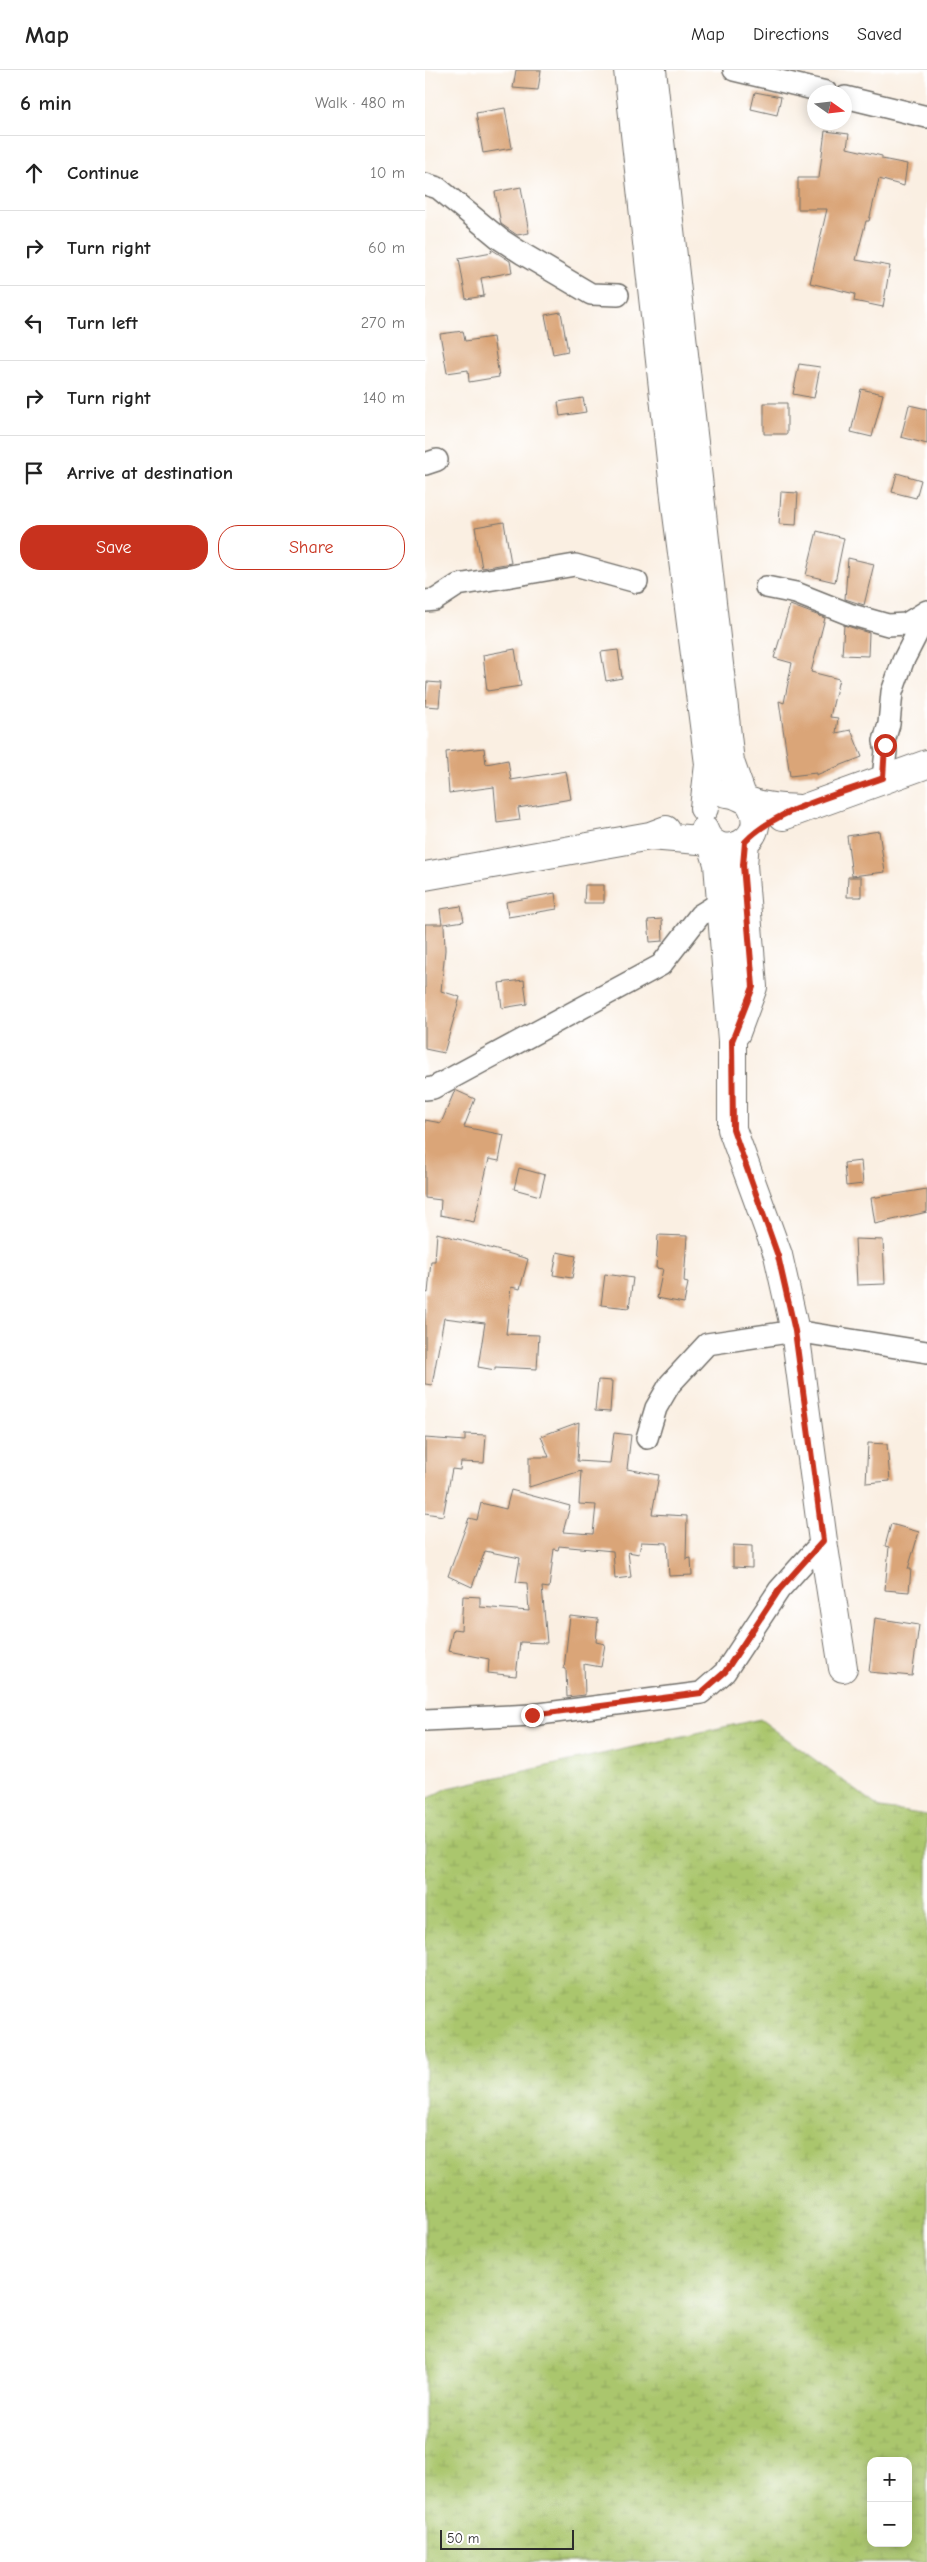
<!DOCTYPE html>
<meta charset="utf-8">
<style>
body{margin:0;font-family:"Comic Neue",sans-serif;background:#f6f6f6;color:#222}
.controls{position:absolute;right:15px;bottom:15px;display:grid;overflow:hidden;border-radius:10px;box-shadow:0 2px 12px #0003}
.controls button{width:45px;height:45px;display:grid;place-items:center;padding:0;border:0;border-bottom:1px solid #e0e0e0;background:#fff;color:#222;font:25px sans-serif}
.compass{position:absolute;left:382px;top:15px;width:45px;height:45px;border-radius:50%;background:#fff;box-shadow:0 2px 12px #0003;rotate:104deg}
.scale{position:absolute;left:15px;bottom:12px;width:134px;box-sizing:border-box;padding-left:5px;border:2px solid #2b2b2b;border-top:0;font-size:14px;line-height:18px;white-space:nowrap;color:#2b2b2b;-webkit-text-stroke:4px #fff;paint-order:stroke}
.stop{position:absolute;width:15px;height:15px;margin:-11px;border:4px solid #c8321e;border-radius:50%;background:#fff}
.stop.end{background:#c8321e;border-color:#fff;box-shadow:0 1px 5px #0008}
.list{margin:0;padding:0;list-style:none}
h2{display:flex;justify-content:space-between;align-items:center;height:65px;margin:0;padding:0 20px;font-size:21px}
h2 small{font-size:16px;font-weight:400;color:#767676}
.list li{display:grid;grid-template-columns:32px 1fr auto;gap:15px;align-items:center;box-sizing:border-box;height:75px;padding:0 20px;border-top:1px solid #e0e0e0}
.list b{display:block;font-size:19px;white-space:nowrap}
.list em{font-size:16px;font-style:normal;color:#767676}
.actions{display:flex;gap:10px;padding:15px 20px}
.actions a{flex:1;padding:11px 0;border:1px solid #c8321e;border-radius:20px;text-align:center;font-size:18px;color:#c8321e}
.actions .main{background:#c8321e;color:#fff}
.icon{flex:none;width:28px;height:28px;fill:none;stroke:currentColor;stroke-width:2;stroke-linecap:round;stroke-linejoin:round}
.map{position:relative;flex:none;width:502px;height:2492px;overflow:hidden}
header{display:flex;align-items:center;gap:30px;box-sizing:border-box;height:70px;padding:0 25px;background:#fff;border-bottom:1px solid #e0e0e0}
header strong{font-size:24px}
nav{display:flex;gap:28px;margin-inline-start:auto;font-size:18px}
main{display:flex}
aside{flex:1;background:#fff}
.map>svg:first-child{display:block}
.wetland{fill:url(#wetland-marsh);stroke:#6a784c;fill-rule:evenodd}
.building{fill:#daa578}
.lines{fill:none;stroke-linecap:round;stroke-linejoin:round}
.street-casing{stroke:#73706b;stroke-width:24}
.secondary-casing{stroke:#73706b;stroke-width:30}
.street{stroke:#fff;stroke-width:21}
.secondary{stroke:#fff;stroke-width:28}
.route{stroke:#c8321e;stroke-width:6}
</style>
<header>
<strong>Map</strong>
<nav><a>Map</a><a>Directions</a><a>Saved</a></nav>
</header>
<main>
<aside>
<h2>6 min<small>Walk · 480 m</small></h2>
<ul class="list">
<li><svg class="icon" aria-label="ahead" viewBox="0 0 24 24"><path d="M12 20V5M6 11l6-6 6 6"/></svg><div><b>Continue</b></div><em>10 m</em></li>
<li><svg class="icon" aria-label="right" viewBox="0 0 24 24"><path d="M7 20v-9h11M14 6l5 5-5 5"/></svg><div><b>Turn right</b></div><em>60 m</em></li>
<li><svg class="icon" aria-label="left" viewBox="0 0 24 24"><path d="M17 20v-9H6M10 6l-5 5 5 5"/></svg><div><b>Turn left</b></div><em>270 m</em></li>
<li><svg class="icon" aria-label="right" viewBox="0 0 24 24"><path d="M7 20v-9h11M14 6l5 5-5 5"/></svg><div><b>Turn right</b></div><em>140 m</em></li>
<li><svg class="icon" aria-label="arrive" viewBox="0 0 24 24"><path d="M6 21V4h12l-3 4 3 4H6"/></svg><div><b>Arrive at destination</b></div></li>
</ul>
<div class="actions"><a class="main">Save</a><a>Share</a></div>
</aside>
<div class="map">
<svg width="502" height="2492" viewBox="0 0 502 2492">
<defs>
<pattern id="wetland-marsh" width="20" height="14" patternUnits="userSpaceOnUse" patternTransform="scale(1.25)"><rect width="20" height="14" fill="#aac66d"/><path d="M1 5h8M5 5V1M11 12h8M15 12V8" fill="none" stroke="#92aa5f"/></pattern>
</defs>
<rect width="100%" height="100%" fill="#fff"/>
<filter id="ink" filterUnits="userSpaceOnUse"><feTurbulence type="fractalNoise" baseFrequency=".02" numOctaves="2"/><feDisplacementMap in="SourceGraphic" scale="10" xChannelSelector="R" yChannelSelector="G"/><feConvolveMatrix kernelMatrix="1 2 1 2 8 2 1 2 1" color-interpolation-filters="sRGB"/></filter>
<filter id="wash" filterUnits="userSpaceOnUse"><feTurbulence type="fractalNoise" baseFrequency=".0096" numOctaves="4" result="noise"/><feDisplacementMap in="SourceGraphic" scale="20" xChannelSelector="R" yChannelSelector="G"/><feGaussianBlur stdDeviation="1.12" result="paint"/><feColorMatrix in="noise" values="0 0 0 0 0 0 0 0 0 0 0 0 0 0 0 0 0 1.4 0 .05"/><feComposite in="paint" operator="in"/></filter>
<g filter="url(#wash)">
<rect width="100%" height="100%" fill="#faefe2"/>
<path class="wetland" d="M 335,1649 L 455,1738 L 502,1745 L 502,2492 L 0,2492 L 0,1730 L 23,1718 ZM 446,2391 L 483,2391 L 483,2473 L 446,2473 Z"/>
<g id="blocks">
<path class="building" d="M 91,0 L 116,0 L 113,20 L 88,18 Z
M 330,22 L 356,27 L 352,45 L 326,39 Z
M 80,38 L 87,78 L 58,83 L 51,43 Z
M 400,61 L 424,64 L 422,78 L 457,86 L 457,89 L 482,94 L 479,116 L 454,109 L 444,151 L 441,151 L 431,190 L 465,196 L 458,237 L 429,231 L 430,224 L 385,213 L 402,139 L 373,139 L 373,108 L 394,108 Z
M 96,117 L 104,163 L 92,165 L 76,154 L 70,122 Z
M 66,179 L 85,191 L 87,202 L 56,208 L 59,226 L 41,229 L 34,188 L 67,182 Z
M 136,242 L 143,281 L 128,284 L 120,245 Z
M 38,261 L 40,271 L 68,267 L 74,307 L 44,312 L 43,300 L 22,303 L 15,264 Z
M 374,294 L 395,297 L 389,328 L 368,324 Z
M 436,319 L 458,324 L 447,367 L 426,362 Z
M 158,328 L 161,342 L 135,346 L 133,332 Z
M 339,333 L 362,333 L 362,364 L 339,364 Z
M 484,335 L 502,339 L 502,374 L 476,367 Z
M 472,403 L 496,410 L 491,428 L 467,422 Z
M 356,422 L 373,423 L 371,455 L 354,454 Z
M 79,452 L 86,493 L 57,498 L 50,457 Z
M 392,461 L 419,468 L 410,512 L 381,505 Z
M 423,488 L 449,494 L 439,535 L 420,529 Z
M 365,535 L 400,548 L 386,602 L 414,609 L 405,647 L 413,648 L 411,663 L 426,660 L 437,687 L 391,705 L 391,703 L 365,706 L 354,631 L 359,633 L 367,593 L 349,588 Z
M 419,555 L 444,563 L 443,586 L 417,585 Z
M 90,579 L 96,616 L 62,621 L 58,585 Z
M 193,580 L 197,608 L 181,611 L 176,582 Z
M 2,612 L 16,613 L 14,637 L 0,636 Z
M 59,678 L 61,694 L 83,690 L 86,710 L 141,701 L 146,729 L 93,738 L 95,750 L 72,753 L 69,717 L 24,723 L 21,682 Z
M 454,761 L 460,802 L 427,806 L 422,766 Z
M 423,807 L 436,807 L 436,827 L 422,827 Z
M 160,815 L 179,815 L 179,833 L 159,833 Z
M 130,823 L 132,839 L 83,847 L 81,832 Z
M 36,836 L 39,851 L 19,854 L 20,880 L 16,921 L 35,927 L 19,983 L 0,979 L 0,854 L 17,854 L 15,839 Z
M 237,849 L 238,871 L 225,872 L 223,850 Z
M 99,910 L 102,934 L 77,938 L 74,913 Z
M 30,1020 L 50,1029 L 39,1057 L 79,1065 L 74,1091 L 64,1089 L 49,1152 L 15,1145 L 16,1130 L 0,1128 L 0,1050 L 16,1053 Z
M 436,1091 L 438,1114 L 421,1116 L 419,1093 Z
M 94,1098 L 120,1105 L 115,1126 L 89,1119 Z
M 502,1119 L 502,1142 L 450,1154 L 446,1128 Z
M 12,1163 L 103,1189 L 95,1219 L 86,1217 L 81,1264 L 114,1265 L 112,1299 L 70,1297 L 70,1300 L 53,1297 L 60,1253 L 19,1248 L 7,1315 L 0,1314 L 0,1222 L 3,1223 L 6,1191 L 10,1191 Z
M 233,1165 L 262,1166 L 259,1212 L 263,1213 L 259,1233 L 232,1228 L 238,1199 L 231,1198 Z
M 430,1169 L 458,1170 L 460,1214 L 432,1215 Z
M 132,1182 L 151,1186 L 147,1208 L 128,1205 Z
M 180,1204 L 208,1208 L 204,1238 L 176,1235 Z
M 173,1310 L 187,1311 L 185,1342 L 170,1341 Z
M 154,1352 L 152,1391 L 185,1393 L 189,1363 L 206,1365 L 202,1399 L 234,1405 L 227,1444 L 262,1446 L 261,1489 L 266,1488 L 267,1505 L 244,1506 L 242,1473 L 216,1472 L 214,1484 L 203,1482 L 206,1507 L 190,1509 L 188,1481 L 134,1476 L 133,1480 L 129,1479 L 124,1518 L 117,1517 L 122,1573 L 95,1572 L 91,1606 L 63,1603 L 64,1589 L 23,1581 L 28,1559 L 36,1560 L 38,1526 L 55,1527 L 55,1537 L 104,1541 L 102,1513 L 91,1512 L 95,1488 L 60,1481 L 47,1517 L 23,1506 L 44,1448 L 52,1450 L 56,1433 L 81,1439 L 86,1420 L 145,1436 L 138,1462 L 168,1464 L 171,1435 L 154,1434 L 156,1401 L 104,1417 L 104,1387 L 124,1387 L 116,1366 Z
M 40,1364 L 61,1365 L 59,1393 L 36,1392 L 35,1400 L 27,1399 L 18,1446 L 0,1443 L 0,1368 L 40,1371 Z
M 443,1373 L 462,1374 L 465,1411 L 441,1413 Z
M 466,1454 L 494,1462 L 483,1499 L 486,1499 L 484,1522 L 460,1520 L 464,1477 L 460,1476 Z
M 308,1475 L 327,1476 L 327,1498 L 308,1497 Z
M 145,1546 L 173,1549 L 171,1572 L 180,1574 L 176,1597 L 159,1594 L 160,1625 L 142,1627 L 141,1599 L 139,1599 Z
M 450,1548 L 494,1555 L 487,1606 L 444,1602 Z"/>
</g>
</g>
<g filter="url(#ink)">
<use href="#blocks" fill-opacity="0" stroke="#73706b" stroke-width="1"/>
<g class="lines">
<g class="street-casing">
<path id="street" d="M 309,0 L 401,22
M 420,27 L 502,47
M 0,114 L 13,118 L 75,169 L 98,184 L 166,224 L 193,225
M 0,394 L 12,390
M 341,517 L 371,523 L 424,544 L 463,555 L 481,554 L 502,541
M 0,531 L 10,530 L 33,515 L 150,495 L 212,512
M 458,708 L 461,681 L 459,671 L 464,654 L 467,622 L 478,591 L 502,544
M 0,1019 L 8,1018 L 236,895 L 275,845 L 296,832
M 222,1368 L 231,1338 L 245,1314 L 282,1274 L 370,1261 L 502,1282
M 0,1650 L 107,1645 L 276,1623 L 300,1602 L 354,1520 L 398,1471"/>
</g>
<g class="secondary-casing">
<path id="secondary" d="M 203,0 L 251,436 L 284,694 L 279,738
M 227,0 L 305,692 L 317,726
M 301,723 C 312,723 317,729 326,732 C 341,738 358,738 374,739
M 358,746 L 502,694
M 279,760 C 291,796 350,771 324,732
M 225,766 L 286,771 L 293,794 L 307,971 L 307,1059 L 353,1185 L 370,1261 L 398,1471 L 418,1598
M 0,806 L 225,766 L 241,760
M 311,963 L 328,917 L 318,795 L 320,772"/>
</g>
<use href="#street" class="street"/>
<use href="#secondary" class="secondary"/>
</g>
</g>
<g class="lines" filter="url(#ink)">
<path class="route" d="M 107,1645 L 276,1623 L 300,1602 L 354,1520 L 398,1471 L 370,1261 L 353,1186 L 308,1059 L 307,971 L 328,917 L 318,795 L 320,772 C 352,738 415,724 458,708 L 460,675"/>
</g>
</svg>
<div class="controls">
<button>+</button>
<button>−</button>
</div>
<svg class="compass" viewBox="-18 -18 36 36"><path d="M0-13l5 13h-10z" fill="#e53935"/><path d="M0 13l5-13h-10z" fill="#767676"/></svg>
<div class="scale">50 m</div>
<div class="stop" style="left:460px;top:675px"></div>
<div class="stop end" style="left:107px;top:1645px"></div>
</div>
</main>
